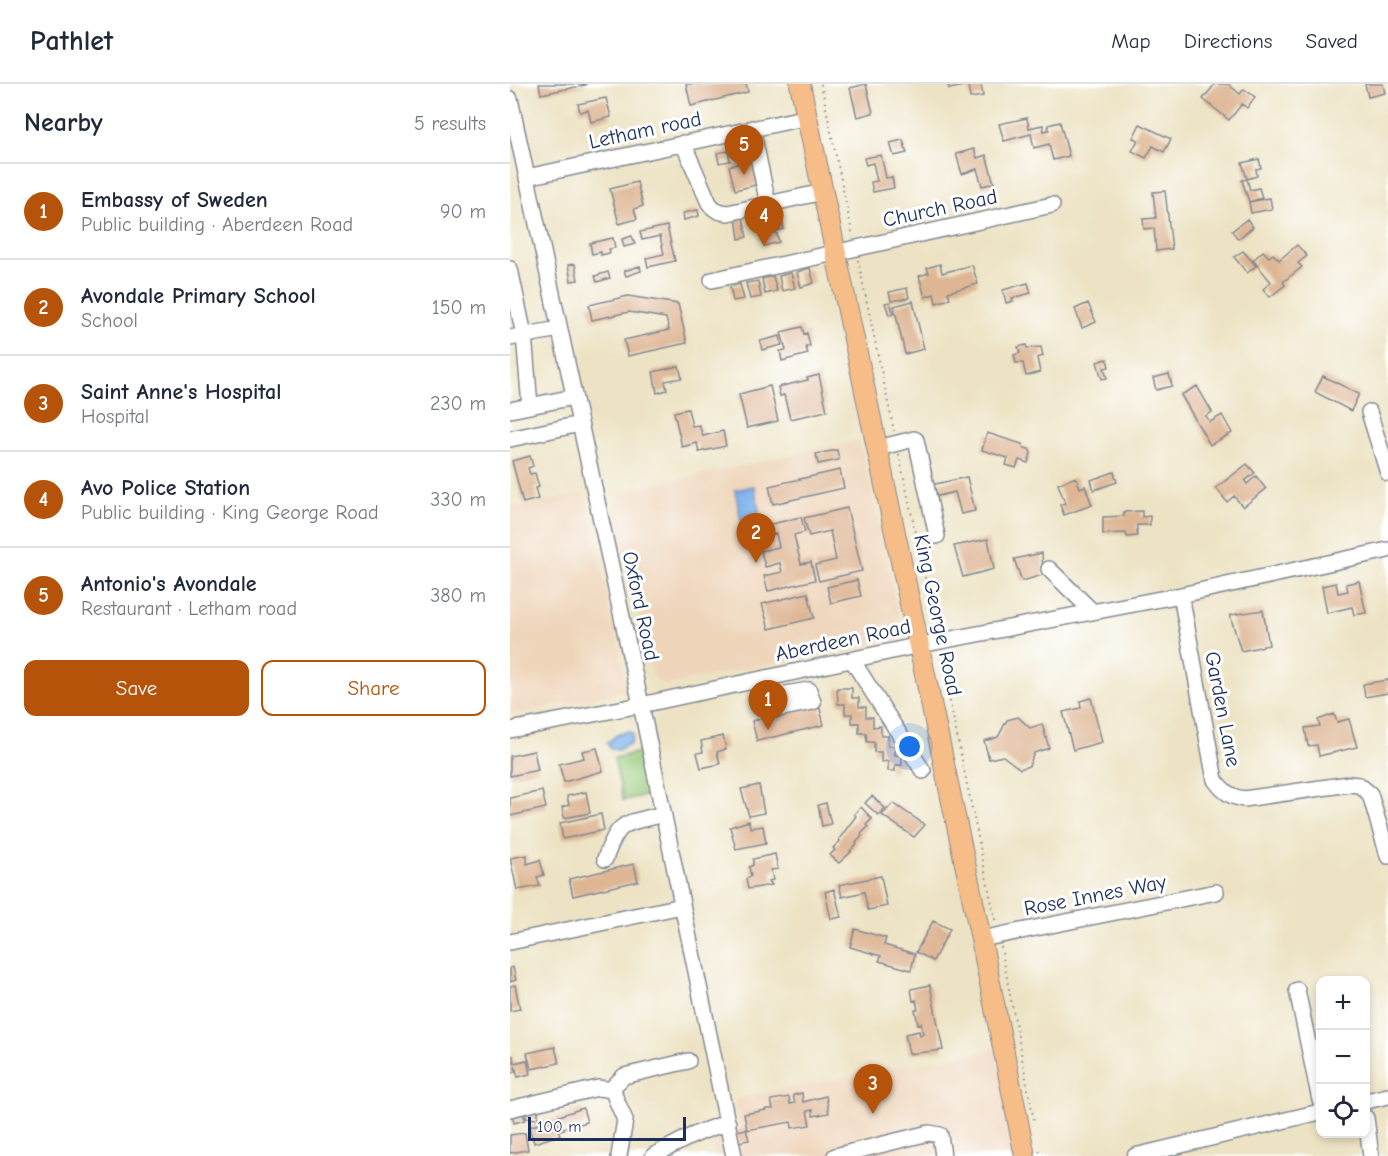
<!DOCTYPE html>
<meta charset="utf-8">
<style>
body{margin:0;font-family:"Comic Neue",sans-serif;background:#f2f2f3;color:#1f2937}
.controls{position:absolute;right:18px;bottom:18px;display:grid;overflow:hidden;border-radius:12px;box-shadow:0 3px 9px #0003}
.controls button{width:54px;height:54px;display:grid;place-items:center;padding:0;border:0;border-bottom:2px solid #e0e1e3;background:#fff;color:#1f2937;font:30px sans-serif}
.scale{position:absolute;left:18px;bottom:15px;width:158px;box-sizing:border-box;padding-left:6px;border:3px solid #1b2f5e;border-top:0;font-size:16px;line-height:21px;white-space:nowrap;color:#1b2f5e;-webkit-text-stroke:4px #fff;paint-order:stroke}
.you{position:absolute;left:400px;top:663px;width:21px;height:21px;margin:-15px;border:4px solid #fff;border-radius:50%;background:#1a73e8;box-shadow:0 0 0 9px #1a73e833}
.badge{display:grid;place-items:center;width:39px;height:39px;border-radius:50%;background:#b45309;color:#fff;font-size:20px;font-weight:700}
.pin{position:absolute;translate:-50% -50px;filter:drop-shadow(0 2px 3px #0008)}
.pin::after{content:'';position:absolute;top:32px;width:21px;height:18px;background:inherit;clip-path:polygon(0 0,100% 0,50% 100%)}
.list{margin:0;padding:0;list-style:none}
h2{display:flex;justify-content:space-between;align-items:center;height:78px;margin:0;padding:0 24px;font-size:26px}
h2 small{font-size:20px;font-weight:400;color:#747a83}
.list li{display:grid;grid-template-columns:39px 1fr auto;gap:18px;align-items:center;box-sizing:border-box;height:96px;padding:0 24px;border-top:2px solid #e0e1e3}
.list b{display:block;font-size:22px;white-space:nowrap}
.list p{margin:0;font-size:20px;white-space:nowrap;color:#747a83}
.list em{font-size:20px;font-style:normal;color:#747a83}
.actions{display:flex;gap:12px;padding:18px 24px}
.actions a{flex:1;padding:14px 0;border:2px solid #b45309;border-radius:12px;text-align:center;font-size:21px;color:#b45309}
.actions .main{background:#b45309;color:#fff}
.icon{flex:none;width:33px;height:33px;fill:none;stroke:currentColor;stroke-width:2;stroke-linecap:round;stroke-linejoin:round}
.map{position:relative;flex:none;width:878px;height:1072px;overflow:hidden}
header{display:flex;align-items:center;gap:36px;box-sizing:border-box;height:84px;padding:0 30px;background:#fff;border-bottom:2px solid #e0e1e3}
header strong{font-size:28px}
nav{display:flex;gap:33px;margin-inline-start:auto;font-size:21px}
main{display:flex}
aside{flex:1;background:#fff}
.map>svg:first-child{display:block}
.built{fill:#efd6bb}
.green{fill:#97c97a;stroke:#597c6c;stroke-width:1.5}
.water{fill:#7db2eb;stroke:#4c70a4;stroke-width:1.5}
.building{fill:#deb694}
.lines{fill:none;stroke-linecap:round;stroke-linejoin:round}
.minor-casing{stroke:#848991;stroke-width:18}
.major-casing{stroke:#848991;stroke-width:22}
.path{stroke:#848991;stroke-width:2;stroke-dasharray:1.5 4.5;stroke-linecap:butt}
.minor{stroke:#fff;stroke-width:15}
.major{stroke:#f7bd88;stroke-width:20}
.labels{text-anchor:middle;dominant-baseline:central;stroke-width:6;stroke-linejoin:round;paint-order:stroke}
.street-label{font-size:21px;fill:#1b2f5e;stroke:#fff}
</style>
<header>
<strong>Pathlet</strong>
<nav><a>Map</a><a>Directions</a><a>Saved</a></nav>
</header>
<main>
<aside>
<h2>Nearby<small>5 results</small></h2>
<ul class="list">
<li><span class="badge">1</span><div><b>Embassy of Sweden</b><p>Public building · Aberdeen Road</p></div><em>90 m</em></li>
<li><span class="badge">2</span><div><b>Avondale Primary School</b><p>School</p></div><em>150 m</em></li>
<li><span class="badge">3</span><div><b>Saint Anne's Hospital</b><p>Hospital</p></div><em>230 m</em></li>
<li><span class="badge">4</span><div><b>Avo Police Station</b><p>Public building · King George Road</p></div><em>330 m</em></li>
<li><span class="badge">5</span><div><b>Antonio's Avondale</b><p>Restaurant · Letham road</p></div><em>380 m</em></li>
</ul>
<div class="actions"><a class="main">Save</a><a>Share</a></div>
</aside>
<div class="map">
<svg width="878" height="1072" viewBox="0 0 878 1072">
<rect width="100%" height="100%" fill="#fff"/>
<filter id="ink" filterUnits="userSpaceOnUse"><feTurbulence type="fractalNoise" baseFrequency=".0167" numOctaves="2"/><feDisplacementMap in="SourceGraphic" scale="12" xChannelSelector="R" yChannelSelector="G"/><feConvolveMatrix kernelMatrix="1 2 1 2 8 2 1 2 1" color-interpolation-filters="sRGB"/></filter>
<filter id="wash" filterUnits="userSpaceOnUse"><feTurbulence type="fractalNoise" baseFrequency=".008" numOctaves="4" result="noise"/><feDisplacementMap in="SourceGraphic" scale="24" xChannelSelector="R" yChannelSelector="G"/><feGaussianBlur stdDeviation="1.35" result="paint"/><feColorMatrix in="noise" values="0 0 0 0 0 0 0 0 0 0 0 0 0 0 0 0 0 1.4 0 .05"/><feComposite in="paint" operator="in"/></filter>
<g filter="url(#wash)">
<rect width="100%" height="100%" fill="#ede3c4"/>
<path class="built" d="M 350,356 L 389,535 L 384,555 L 155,601 L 144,594 L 102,424 L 111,408 Z
M 75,409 L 118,607 L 0,630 L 0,424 Z
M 485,965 L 507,1072 L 204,1072 L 199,1050 L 230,1044 L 224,1015 Z"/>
<path class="green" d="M 130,668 L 139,711 L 113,716 L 104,674 Z"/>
<path class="water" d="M 244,402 L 251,437 L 232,441 L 225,406 Z
M 118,647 L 123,650 L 121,659 L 108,666 L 101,665 L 97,659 L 107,651 Z"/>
<g id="blocks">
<path class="building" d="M 29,0 L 76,0 L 76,1 L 31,10 Z
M 176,0 L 236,0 L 238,8 L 181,22 Z
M 356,0 L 363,29 L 347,33 L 340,4 Z
M 438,0 L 471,0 L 473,12 L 460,14 L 458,1 L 439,5 Z
M 705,0 L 718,0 L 730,10 L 734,5 L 745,13 L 737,24 L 732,20 L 719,36 L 693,15 Z
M 855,0 L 873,0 L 875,9 L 858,13 Z
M 96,14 L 101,33 L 81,38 L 78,26 L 70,28 L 68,20 Z
M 517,34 L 519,44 L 533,41 L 534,47 L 539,46 L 538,41 L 550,38 L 559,72 L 543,76 L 539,60 L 524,64 L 521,50 L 494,57 L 489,40 Z
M 630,40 L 661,55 L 654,68 L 643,62 L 636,74 L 622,67 L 628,56 L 623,54 Z
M 393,56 L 397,69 L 384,72 L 380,59 Z
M 464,65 L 467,74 L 476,71 L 484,99 L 472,102 L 467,85 L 452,90 L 446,70 Z
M 218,67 L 220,77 L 209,79 L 207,69 Z
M 371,71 L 376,94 L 382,93 L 384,104 L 363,108 L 361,98 L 367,97 L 363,79 L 356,81 L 354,74 Z
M 749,75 L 751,84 L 746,85 L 747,92 L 737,95 L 732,79 Z
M 244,76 L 250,100 L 225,106 L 219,82 Z
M 737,95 L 740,106 L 749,104 L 752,114 L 739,118 L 732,96 Z
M 127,98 L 133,122 L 124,125 L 127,135 L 109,140 L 100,105 Z
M 655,107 L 662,165 L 646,167 L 644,144 L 634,145 L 633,135 L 646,134 L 643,108 Z
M 760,114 L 762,125 L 741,129 L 739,118 Z
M 188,126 L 189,132 L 174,136 L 173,129 Z
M 263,127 L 266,135 L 271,133 L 274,145 L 266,147 L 269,158 L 254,162 L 250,149 L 256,148 L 251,130 Z
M 233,133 L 237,153 L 229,155 L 226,134 Z
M 737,135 L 743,143 L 728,155 L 722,147 Z
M 157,142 L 165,177 L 138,183 L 136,174 L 154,170 L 150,152 L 132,156 L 130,148 Z
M 122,152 L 125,160 L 114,163 L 112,155 Z
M 103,154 L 105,164 L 99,165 L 100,169 L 91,171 L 91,168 L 82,170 L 80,159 Z
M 787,161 L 797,172 L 788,179 L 792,183 L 773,198 L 775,201 L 760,213 L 753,205 L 761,198 L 743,176 L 753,167 L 759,173 L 763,170 L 769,176 Z
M 733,167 L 746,182 L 737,189 L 724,173 Z
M 65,180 L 68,196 L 61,197 L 58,181 Z
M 430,180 L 432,189 L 462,181 L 468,200 L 438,208 L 440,215 L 426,219 L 424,210 L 415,213 L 409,192 L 419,189 L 417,184 Z
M 130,182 L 131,187 L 116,192 L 114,187 Z
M 300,184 L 304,199 L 291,203 L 287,188 Z
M 98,188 L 100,194 L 87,198 L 85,192 Z
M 281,189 L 285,204 L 272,207 L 269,192 Z
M 263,192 L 267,207 L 255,210 L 252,195 Z
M 248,197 L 251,213 L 240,215 L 236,199 Z
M 518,199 L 521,209 L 502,214 L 503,217 L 496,219 L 493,206 Z
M 230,200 L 234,215 L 223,217 L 220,203 Z
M 397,204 L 399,214 L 381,217 L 379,208 Z
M 118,212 L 168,220 L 177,259 L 118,272 L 114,256 L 159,246 L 156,234 L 119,228 L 82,236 L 79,221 Z
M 403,217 L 414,265 L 395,270 L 384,222 Z
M 380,218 L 384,230 L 379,231 L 375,219 Z
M 578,219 L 586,238 L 572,244 L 565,225 Z
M 292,243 L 294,250 L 297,249 L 300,262 L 296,263 L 298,270 L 272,277 L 270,267 L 276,266 L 271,248 Z
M 270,252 L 272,261 L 252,266 L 250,257 Z
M 516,261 L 517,264 L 531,263 L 533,272 L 527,274 L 530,288 L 516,292 L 513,279 L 506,279 L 504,271 L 510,269 L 508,263 Z
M 597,275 L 599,283 L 594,284 L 597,294 L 592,295 L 587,278 Z
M 169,282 L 172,294 L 155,297 L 157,306 L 147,309 L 143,288 Z
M 659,290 L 662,302 L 646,306 L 643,294 Z
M 309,291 L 317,327 L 280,335 L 274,311 L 270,312 L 268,303 L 298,296 L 297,294 Z
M 813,292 L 849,310 L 841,327 L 805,308 Z
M 260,302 L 268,337 L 237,344 L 229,310 Z
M 687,302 L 702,328 L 696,332 L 700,338 L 712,331 L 722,349 L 700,361 L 671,311 Z
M 178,325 L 182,342 L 189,341 L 193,352 L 213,347 L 216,362 L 189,368 L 187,359 L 172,363 L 164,328 Z
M 477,349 L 512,360 L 514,364 L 519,365 L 521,369 L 518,379 L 509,376 L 506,384 L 496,381 L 498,374 L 472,366 Z
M 327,366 L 329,376 L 308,380 L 306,370 Z
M 20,372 L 23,382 L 18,384 L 20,390 L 25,389 L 29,403 L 25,404 L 28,415 L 13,419 L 2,377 Z
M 737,380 L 745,389 L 735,397 L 737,400 L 746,392 L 756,405 L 733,423 L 724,412 L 717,418 L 706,404 Z
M 330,386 L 334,404 L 263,420 L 259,402 Z
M 604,388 L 607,398 L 584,406 L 581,396 Z
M 457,393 L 465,427 L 451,430 L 445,408 L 424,413 L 421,401 Z
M 566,393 L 570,404 L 575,402 L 582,421 L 554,431 L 550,421 L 555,419 L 548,400 Z
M 337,424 L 352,487 L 309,497 L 305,481 L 326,476 L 320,447 L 299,452 L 294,434 Z
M 632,427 L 632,433 L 640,432 L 640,441 L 627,441 L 627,452 L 617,453 L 616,449 L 593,450 L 593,433 L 614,432 L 614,428 Z
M 291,433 L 295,448 L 284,451 L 291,480 L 301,478 L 305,496 L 258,507 L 254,492 L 272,488 L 270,479 L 255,483 L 251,467 L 269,463 L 266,450 L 248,454 L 245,444 Z
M 478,455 L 484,485 L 453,493 L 444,462 Z
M 532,469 L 533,491 L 512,497 L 504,475 Z
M 347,496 L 351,512 L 321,519 L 317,503 Z
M 849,497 L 856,529 L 844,531 L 842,523 L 817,529 L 812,502 L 826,499 L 828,509 L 838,507 L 836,500 Z
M 298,509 L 304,534 L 259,545 L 252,520 Z
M 753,526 L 759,561 L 731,567 L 720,531 Z
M 878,596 L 878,609 L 855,613 L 853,600 Z
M 327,604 L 342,604 L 342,614 L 349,614 L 349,623 L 356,623 L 356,633 L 363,633 L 363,643 L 371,642 L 371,652 L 378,652 L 378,662 L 385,662 L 385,671 L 392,671 L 392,681 L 385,681 L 385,687 L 378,687 L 378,677 L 371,678 L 371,668 L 364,668 L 364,658 L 357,658 L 356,649 L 349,649 L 349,639 L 342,639 L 342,630 L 335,630 L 335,620 L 328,620 Z
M 581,614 L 592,658 L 563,666 L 553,628 L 571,624 L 570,617 Z
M 309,621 L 314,641 L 247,657 L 242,637 Z
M 824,630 L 827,638 L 839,635 L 847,663 L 809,672 L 807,661 L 798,662 L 795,644 L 810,642 L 808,636 Z
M 508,633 L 520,644 L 532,640 L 539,664 L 524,669 L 519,682 L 510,685 L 493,672 L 479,675 L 474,657 L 488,653 L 497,636 Z
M 213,652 L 216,665 L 207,668 L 210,680 L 191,684 L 187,669 L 193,668 L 191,657 Z
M 87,664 L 93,687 L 54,698 L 49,680 L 74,674 L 72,667 Z
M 24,667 L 28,686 L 0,692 L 0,672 Z
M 249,701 L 254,729 L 239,732 L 231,705 Z
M 32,707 L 36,724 L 0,732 L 0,714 Z
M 76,708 L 80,729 L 54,734 L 52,723 L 59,721 L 57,712 Z
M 362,712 L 375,724 L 368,731 L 355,719 Z
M 316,719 L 321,740 L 312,742 L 308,721 Z
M 383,719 L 415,741 L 404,753 L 372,731 Z
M 351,723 L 362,735 L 356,741 L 358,743 L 351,750 L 352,752 L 346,759 L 347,760 L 340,767 L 341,768 L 329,779 L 320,771 L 325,766 L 323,764 L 330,757 L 329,755 L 346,732 L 344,730 Z
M 91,730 L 94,746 L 53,755 L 50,739 Z
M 239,737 L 240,744 L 253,742 L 256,759 L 226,765 L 220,743 Z
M 265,770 L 268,785 L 261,786 L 263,796 L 259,797 L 262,801 L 238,805 L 236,795 L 241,792 L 239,783 L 243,781 L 243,775 Z
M 17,771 L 17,780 L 30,776 L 34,791 L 27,793 L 30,802 L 7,806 L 0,774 Z
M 124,780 L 128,797 L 63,812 L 59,795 Z
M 371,792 L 377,822 L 358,826 L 354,808 L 332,813 L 329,801 Z
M 324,805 L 331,833 L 321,835 L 315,808 Z
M 423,837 L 440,845 L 423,877 L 406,868 Z
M 345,845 L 376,854 L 374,861 L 405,870 L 401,886 L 369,877 L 371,872 L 340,863 Z
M 3,883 L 6,896 L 0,898 L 0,884 Z
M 5,901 L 10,925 L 0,927 L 0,902 Z
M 420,901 L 433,966 L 399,970 L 395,950 L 409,947 L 410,951 L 413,950 L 411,939 L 408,940 L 405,926 L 408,926 L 406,916 L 403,917 L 401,905 Z
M 45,963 L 49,979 L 21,985 L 17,969 Z
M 0,972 L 3,972 L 4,979 L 17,976 L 20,990 L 8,993 L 5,982 L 6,988 L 0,989 Z
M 292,1009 L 293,1018 L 316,1012 L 319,1029 L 303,1032 L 303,1026 L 297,1027 L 300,1041 L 282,1044 L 281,1038 L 237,1046 L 234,1030 L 256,1026 L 256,1025 L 263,1025 L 261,1016 L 279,1013 L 280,1020 L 285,1019 L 283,1011 Z
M 16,1022 L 28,1023 L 28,1035 L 16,1034 Z
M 73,1024 L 77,1038 L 50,1046 L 46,1033 Z
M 12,1025 L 15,1036 L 4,1039 L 1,1027 Z
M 45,1035 L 50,1051 L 24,1059 L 19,1043 Z
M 236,1045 L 239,1056 L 229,1058 L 226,1047 Z
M 15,1049 L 18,1066 L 0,1069 L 0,1051 Z"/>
</g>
</g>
<g filter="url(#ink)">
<use href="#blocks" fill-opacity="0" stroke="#848991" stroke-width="1.5"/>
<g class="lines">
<g class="minor-casing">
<path id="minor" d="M 0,15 L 131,621 L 224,1072
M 242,44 L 258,120
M 173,59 L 199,119 C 204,126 209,128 218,129 L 313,108
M 17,93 L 298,33
M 0,185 L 14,251 L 20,322
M 202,196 L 542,121
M 0,254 L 49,245
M 0,326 L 64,313
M 859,328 L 878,389
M 0,355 L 70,340
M 368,364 L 404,355 L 406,356 L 427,452
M 539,485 L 582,527
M 671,511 L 705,696 C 713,707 720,713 734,715 L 839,700 L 849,701 L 860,710 L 878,772
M 342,576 L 413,687
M 254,595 L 263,626 L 303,618 L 299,606 L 276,610
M 0,646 L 131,621 L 410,561 L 671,511 L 878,466
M 95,775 C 110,733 115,741 153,730
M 471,855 L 706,808
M 0,858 L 172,822
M 787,906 L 810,1016
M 856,1017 L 878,1012
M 0,1025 L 88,1004 L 103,1006
M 856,1034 L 861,1072
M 109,1072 L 115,1036 L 105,1013 L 103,1003 L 114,992 L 178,977
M 143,1072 C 167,1059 190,1046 218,1039
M 325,1072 L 419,1049 L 430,1051 L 433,1072
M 625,1072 L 810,1028"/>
</g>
<g class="major-casing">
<path id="major" d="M 290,0 L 471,855 L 515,1072"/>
</g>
<path class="path" d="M 311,0 L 343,153
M 348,176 L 384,347
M 389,370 L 426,546
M 430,570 L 486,840
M 491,863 L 524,1037
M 529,1067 L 533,1072"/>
<use href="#minor" class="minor"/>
<use href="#major" class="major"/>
</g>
</g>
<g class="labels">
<g class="street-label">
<text transform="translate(135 46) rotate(-12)">Letham road</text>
<text transform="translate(430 124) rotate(-12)">Church Road</text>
<text transform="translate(131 522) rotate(78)">Oxford Road</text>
<text transform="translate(428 531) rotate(78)">King George Road</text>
<text transform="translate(333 556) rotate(-12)">Aberdeen Road</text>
<text transform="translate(713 625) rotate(79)">Garden Lane</text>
<text transform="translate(585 811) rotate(-11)">Rose Innes Way</text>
</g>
</g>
</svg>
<div class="controls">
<button>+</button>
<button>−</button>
<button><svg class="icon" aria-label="locate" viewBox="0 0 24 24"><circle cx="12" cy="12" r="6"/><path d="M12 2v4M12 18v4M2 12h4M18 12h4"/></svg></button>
</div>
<div class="scale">100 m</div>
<div class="you"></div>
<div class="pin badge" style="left:258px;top:646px">1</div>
<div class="pin badge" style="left:246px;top:479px">2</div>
<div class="pin badge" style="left:363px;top:1030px">3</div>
<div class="pin badge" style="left:254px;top:162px">4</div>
<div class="pin badge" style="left:234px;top:91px">5</div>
</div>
</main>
